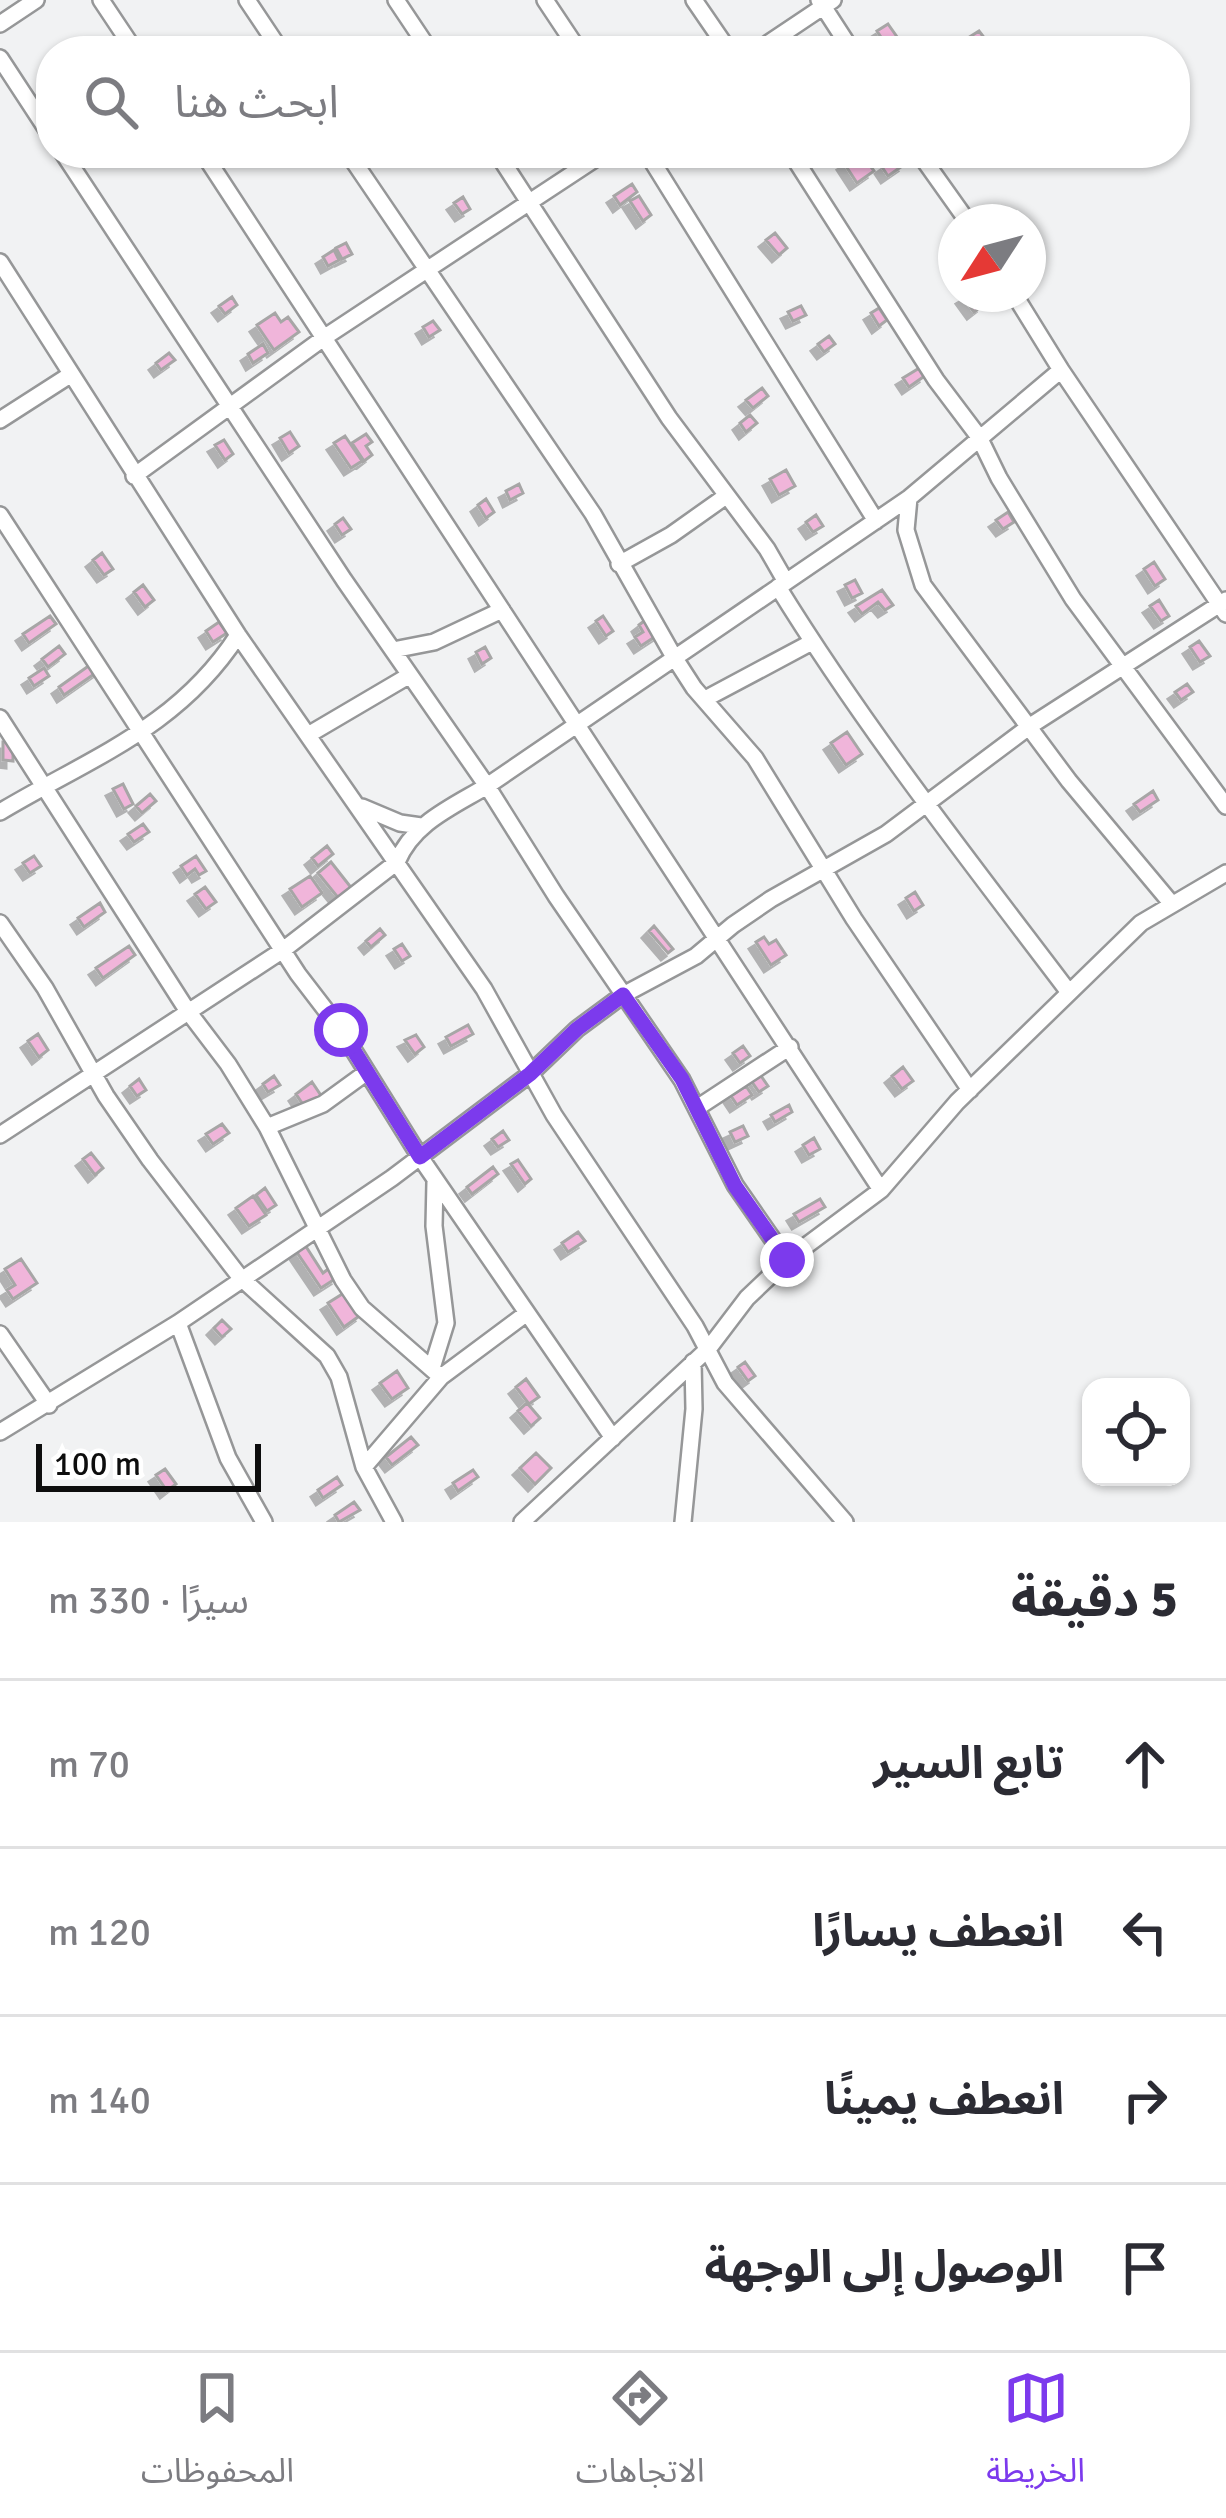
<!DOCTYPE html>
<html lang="ar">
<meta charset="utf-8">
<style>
body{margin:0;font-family:Signika,"Noto Sans Arabic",sans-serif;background:#f2f2f3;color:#2b2b33;direction:rtl}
.controls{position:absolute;right:36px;bottom:36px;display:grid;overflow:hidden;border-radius:24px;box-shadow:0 3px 9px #0004}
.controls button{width:108px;height:108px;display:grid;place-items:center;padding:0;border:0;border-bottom:3px solid #e1e1e2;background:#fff;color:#2b2b33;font:60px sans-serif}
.compass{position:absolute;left:938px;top:204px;width:108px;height:108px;border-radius:50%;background:#fff;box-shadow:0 3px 9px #0004;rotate:234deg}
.scale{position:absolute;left:36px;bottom:30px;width:225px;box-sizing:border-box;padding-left:12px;border:6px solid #0d0d0d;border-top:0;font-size:33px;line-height:42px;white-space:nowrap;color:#0d0d0d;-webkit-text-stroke:9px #fff;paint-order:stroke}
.stop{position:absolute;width:36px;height:36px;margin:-27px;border:9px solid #7c3aed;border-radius:50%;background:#fff}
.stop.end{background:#7c3aed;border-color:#fff;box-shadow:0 3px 12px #0008}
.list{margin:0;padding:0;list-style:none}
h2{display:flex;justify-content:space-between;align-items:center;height:156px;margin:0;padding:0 48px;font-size:51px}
h2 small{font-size:39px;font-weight:400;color:#7c7c81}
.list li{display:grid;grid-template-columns:78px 1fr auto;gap:36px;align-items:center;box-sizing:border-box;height:168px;padding:0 48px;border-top:3px solid #e1e1e2}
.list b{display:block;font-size:45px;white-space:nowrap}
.list em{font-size:39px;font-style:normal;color:#7c7c81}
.icon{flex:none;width:66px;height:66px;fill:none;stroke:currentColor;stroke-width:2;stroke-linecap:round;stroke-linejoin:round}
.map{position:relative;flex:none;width:1226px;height:1522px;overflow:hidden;direction:ltr}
.search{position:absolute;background:#fff;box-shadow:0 3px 9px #0004;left:36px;right:36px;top:36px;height:132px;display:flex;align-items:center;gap:30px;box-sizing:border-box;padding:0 42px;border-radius:48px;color:#7c7c81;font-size:45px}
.sheet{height:828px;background:#fff}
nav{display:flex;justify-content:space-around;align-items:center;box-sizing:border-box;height:168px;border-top:3px solid #e1e1e2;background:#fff;font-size:33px;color:#7c7c81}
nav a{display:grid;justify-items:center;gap:6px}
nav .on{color:#7c3aed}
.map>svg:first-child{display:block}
.building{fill:#f0b5da;stroke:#a7a6a6;stroke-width:3;filter:url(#shadow)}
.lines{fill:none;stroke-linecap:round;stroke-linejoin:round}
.minor-casing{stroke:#969798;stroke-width:20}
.minor{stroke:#fff;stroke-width:15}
.route{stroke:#7c3aed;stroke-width:15}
</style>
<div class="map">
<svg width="1226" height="1522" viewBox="0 0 1226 1522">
<defs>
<filter id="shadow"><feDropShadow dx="-7" dy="7" stdDeviation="0" flood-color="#0004"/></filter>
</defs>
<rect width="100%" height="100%" fill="#f1f2f3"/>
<path class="building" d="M 888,24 L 907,51 L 890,51 L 877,31 Z
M 979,31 L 989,44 L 977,51 L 968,38 Z
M 861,153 L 874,171 L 857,183 L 844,163 Z
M 899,155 L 905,164 L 888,176 L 882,167 Z
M 632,184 L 637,192 L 620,205 L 614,196 Z
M 639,196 L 651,215 L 643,221 L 630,201 Z
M 463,197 L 470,209 L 462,214 L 454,203 Z
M 775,233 L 787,248 L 779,255 L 766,240 Z
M 346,243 L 352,254 L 342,259 L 336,248 Z
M 334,250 L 339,260 L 328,266 L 323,257 Z
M 968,294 L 974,294 L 983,305 L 974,312 L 963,297 Z
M 232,297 L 237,305 L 225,314 L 219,306 Z
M 801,306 L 806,315 L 793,321 L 788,312 Z
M 879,308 L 887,320 L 879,326 L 871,313 Z
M 275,313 L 281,322 L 288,317 L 299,332 L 274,350 L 257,325 Z
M 433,321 L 440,330 L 429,337 L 423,327 Z
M 829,336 L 835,344 L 824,352 L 818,344 Z
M 263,344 L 268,353 L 253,363 L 248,354 Z
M 169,353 L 175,360 L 161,370 L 156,363 Z
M 921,367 L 926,375 L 909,387 L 903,378 Z
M 762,388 L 768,396 L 753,408 L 746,400 Z
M 750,415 L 757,423 L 746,432 L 740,423 Z
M 290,432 L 299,446 L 289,453 L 280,438 Z
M 366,434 L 372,442 L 366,446 L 372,455 L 364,461 L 352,443 Z
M 345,436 L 362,461 L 351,468 L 334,443 Z
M 224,440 L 233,454 L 225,460 L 215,445 Z
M 786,470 L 795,486 L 779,495 L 770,479 Z
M 519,484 L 523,493 L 510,500 L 506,491 Z
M 486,499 L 494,512 L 486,518 L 478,505 Z
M 1008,512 L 1014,522 L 1003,529 L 996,520 Z
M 816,515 L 823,526 L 813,532 L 806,522 Z
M 343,518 L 351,529 L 342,535 L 335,524 Z
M 102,553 L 113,569 L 104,575 L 93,560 Z
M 1154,562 L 1165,579 L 1155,586 L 1144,569 Z
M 855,580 L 862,593 L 852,598 L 845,585 Z
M 143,585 L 154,600 L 145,607 L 134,592 Z
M 882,590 L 893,605 L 885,610 L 878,602 L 862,614 L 856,606 Z
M 1159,600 L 1169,616 L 1161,621 L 1150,606 Z
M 50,616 L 56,624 L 29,643 L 23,634 Z
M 603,616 L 613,631 L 606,636 L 596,621 Z
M 648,618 L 659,634 L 641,646 L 635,637 L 643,632 L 639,625 Z
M 219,622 L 227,633 L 213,642 L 206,631 Z
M 1199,641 L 1210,656 L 1200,662 L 1190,647 Z
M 59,646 L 65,654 L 48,667 L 42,659 Z
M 485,647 L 491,658 L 482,664 L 476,652 Z
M 94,662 L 100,670 L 64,695 L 59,687 Z
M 44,668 L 49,676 L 34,686 L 29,678 Z
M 1187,684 L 1193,692 L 1181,700 L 1175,692 Z
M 847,732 L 862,754 L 846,765 L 831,743 Z
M 3,742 L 13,742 L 13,761 L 3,760 Z
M 123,784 L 133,804 L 124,809 L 113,789 Z
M 1153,791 L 1158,800 L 1140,812 L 1134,804 Z
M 150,794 L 156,801 L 142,813 L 136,806 Z
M 143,824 L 149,832 L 134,842 L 128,834 Z
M 327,846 L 333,854 L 318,866 L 312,858 Z
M 34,856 L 41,866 L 30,873 L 23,863 Z
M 196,856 L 206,871 L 199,875 L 195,869 L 187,875 L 181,866 Z
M 331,862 L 353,890 L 340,900 L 318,873 Z
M 310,876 L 322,893 L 302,907 L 290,889 Z
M 205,887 L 216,902 L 206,909 L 195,894 Z
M 915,892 L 923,905 L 914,911 L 906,898 Z
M 100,903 L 105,912 L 84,927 L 78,918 Z
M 654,926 L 673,949 L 668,953 L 649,931 Z
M 380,929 L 385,935 L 371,947 L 366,941 Z
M 764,937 L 769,944 L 776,940 L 786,955 L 771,965 L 756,942 Z
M 402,944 L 410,956 L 402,961 L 394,949 Z
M 129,946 L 135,955 L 103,978 L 96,968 Z
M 468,1025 L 473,1034 L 451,1046 L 446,1037 Z
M 38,1034 L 48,1050 L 39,1057 L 28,1041 Z
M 416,1035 L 424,1047 L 415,1054 L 405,1040 Z
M 743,1046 L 750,1056 L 740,1063 L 733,1053 Z
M 754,1066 L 768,1086 L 759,1092 L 745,1072 Z
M 903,1067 L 913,1081 L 902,1089 L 892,1076 Z
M 274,1076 L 280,1085 L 268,1092 L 263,1084 Z
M 139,1079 L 146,1090 L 137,1096 L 130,1086 Z
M 312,1082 L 322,1097 L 306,1109 L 296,1094 Z
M 746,1086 L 752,1095 L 737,1105 L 731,1096 Z
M 789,1105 L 792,1112 L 775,1122 L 771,1115 Z
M 222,1124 L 229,1133 L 213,1144 L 206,1134 Z
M 743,1126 L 748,1136 L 735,1142 L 730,1132 Z
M 503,1131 L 509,1140 L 498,1147 L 492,1139 Z
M 814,1138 L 820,1149 L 809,1155 L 803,1145 Z
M 91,1153 L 103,1168 L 95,1175 L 83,1159 Z
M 518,1160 L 531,1179 L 525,1184 L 511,1164 Z
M 493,1167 L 498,1174 L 472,1194 L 467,1187 Z
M 265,1188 L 276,1205 L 267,1211 L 256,1195 Z
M 253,1196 L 266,1215 L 249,1226 L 236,1208 Z
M 820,1199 L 825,1207 L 799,1222 L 794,1214 Z
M 578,1232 L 585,1241 L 568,1252 L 562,1243 Z
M 305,1245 L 323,1273 L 331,1267 L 338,1277 L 321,1288 L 296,1251 Z
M 21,1259 L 37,1283 L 13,1299 L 7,1290 L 15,1285 L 5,1269 Z
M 347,1291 L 362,1314 L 344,1327 L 328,1303 Z
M 222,1320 L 231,1329 L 222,1337 L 214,1328 Z
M 745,1362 L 755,1376 L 748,1381 L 738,1367 Z
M 397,1371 L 408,1388 L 392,1399 L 380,1383 Z
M 526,1379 L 539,1397 L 529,1404 L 516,1387 Z
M 527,1403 L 540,1418 L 531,1426 L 518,1411 Z
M 411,1437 L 418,1445 L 392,1465 L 386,1457 Z
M 536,1453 L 551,1468 L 535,1484 L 520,1468 Z
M 165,1469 L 176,1484 L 167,1491 L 156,1475 Z
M 473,1470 L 478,1477 L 458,1491 L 453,1483 Z
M 337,1477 L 342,1485 L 323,1498 L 318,1490 Z
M 354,1502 L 360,1510 L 339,1522 L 335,1515 Z"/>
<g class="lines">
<g class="minor-casing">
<path id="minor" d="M 101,0 L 135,51
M 247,0 L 281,51
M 396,0 L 430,51
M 545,0 L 579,51
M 694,0 L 729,51
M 819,0 L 852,51
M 0,24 L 36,0
M 757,51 L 833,0
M 0,58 L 51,136
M 63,153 L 344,580 L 487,786 L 556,896 L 682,1080 L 735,1185 L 787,1260
M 203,153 L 881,1190
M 348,153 L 593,514 L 674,657 L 694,688 L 755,758 L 854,919 L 970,1090
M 497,153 L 669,418 L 767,549 L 786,582
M 647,153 L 876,521
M 791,153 L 936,380 L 979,437 L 999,478 L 1073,599 L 1226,806
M 919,153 L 968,222
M 0,262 L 238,635 L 484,989 L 554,1115 L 695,1326 L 725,1383 L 845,1522
M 1014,294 L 1061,370 L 1226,614
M 0,420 L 70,375
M 134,476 L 325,337 L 604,153
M 909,498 L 906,530 L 923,585 L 1069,781 L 1171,903
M 0,515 L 298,974 L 341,1030 L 420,1157 L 613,1438
M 619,564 L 671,535 L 726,496
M 778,587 C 865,728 968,859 1068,991
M 393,650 L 434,642 L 502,610
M 705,699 L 812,642
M 0,718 L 187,1010 L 228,1064 L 267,1127 L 343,1280 L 362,1308 L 441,1377
M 308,735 L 410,675
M 362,807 L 400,823 L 421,826
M 0,812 C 90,758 178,728 238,635
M 0,923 L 45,988 L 106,1096 L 150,1160 L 240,1277 L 327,1356 L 339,1377 L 364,1467 L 394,1522
M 697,1108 L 790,1047
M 267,1127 L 323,1104 L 367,1072
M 0,1135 L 283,950 L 397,862 C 413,823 452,807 487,786 L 909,498 L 1061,370
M 178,1323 L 228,1458 L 264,1522
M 0,1334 L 49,1405
M 432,1368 L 446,1323 L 434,1226 L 435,1182
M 0,1432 L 178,1323 L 392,1178 L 530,1074 L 577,1029 L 623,995 L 696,956 L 733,925 L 771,899 L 886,834 L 1030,726 L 1226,600
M 364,1467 L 441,1377 L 527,1313
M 522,1522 L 709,1348 L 747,1298 L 787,1260 L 881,1190 L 957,1102 L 1141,923 L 1226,873
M 683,1522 L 694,1409 L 693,1362"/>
</g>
<use href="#minor" class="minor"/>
</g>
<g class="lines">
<path class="route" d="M 341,1030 L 420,1157 L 530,1074 L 577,1029 L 623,995 L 682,1079 L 735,1186 L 787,1260"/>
</g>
</svg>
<div class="controls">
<button><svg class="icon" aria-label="locate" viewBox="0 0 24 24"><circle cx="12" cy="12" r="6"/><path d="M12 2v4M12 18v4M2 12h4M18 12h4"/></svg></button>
</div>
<svg class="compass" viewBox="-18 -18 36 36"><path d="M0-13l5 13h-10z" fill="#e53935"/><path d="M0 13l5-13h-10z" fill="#7c7c81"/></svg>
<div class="scale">100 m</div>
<div class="stop" style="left:341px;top:1030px"></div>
<div class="stop end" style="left:787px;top:1260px"></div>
<div class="search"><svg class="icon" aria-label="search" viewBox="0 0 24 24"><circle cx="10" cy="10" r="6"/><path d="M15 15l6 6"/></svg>ابحث هنا</div>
</div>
<section class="sheet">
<h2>5 دقيقة<small>سيرًا · 330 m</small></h2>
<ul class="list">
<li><svg class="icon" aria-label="ahead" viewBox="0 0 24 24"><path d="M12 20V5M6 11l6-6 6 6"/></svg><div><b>تابع السير</b></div><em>70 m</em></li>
<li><svg class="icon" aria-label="left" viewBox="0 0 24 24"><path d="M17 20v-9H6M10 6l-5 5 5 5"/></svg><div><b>انعطف يسارًا</b></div><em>120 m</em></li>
<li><svg class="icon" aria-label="right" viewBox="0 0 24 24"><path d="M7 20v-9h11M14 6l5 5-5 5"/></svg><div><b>انعطف يمينًا</b></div><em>140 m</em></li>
<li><svg class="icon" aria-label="arrive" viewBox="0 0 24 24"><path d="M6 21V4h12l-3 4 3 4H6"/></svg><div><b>الوصول إلى الوجهة</b></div></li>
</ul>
</section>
<nav>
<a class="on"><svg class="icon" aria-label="map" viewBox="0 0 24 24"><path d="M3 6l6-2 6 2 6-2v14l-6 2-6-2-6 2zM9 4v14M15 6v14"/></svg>الخريطة</a>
<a><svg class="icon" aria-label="directions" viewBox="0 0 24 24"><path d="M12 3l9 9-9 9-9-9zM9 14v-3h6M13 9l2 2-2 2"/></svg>الاتجاهات</a>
<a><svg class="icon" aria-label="saved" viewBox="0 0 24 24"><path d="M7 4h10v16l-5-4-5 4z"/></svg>المحفوظات</a>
</nav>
